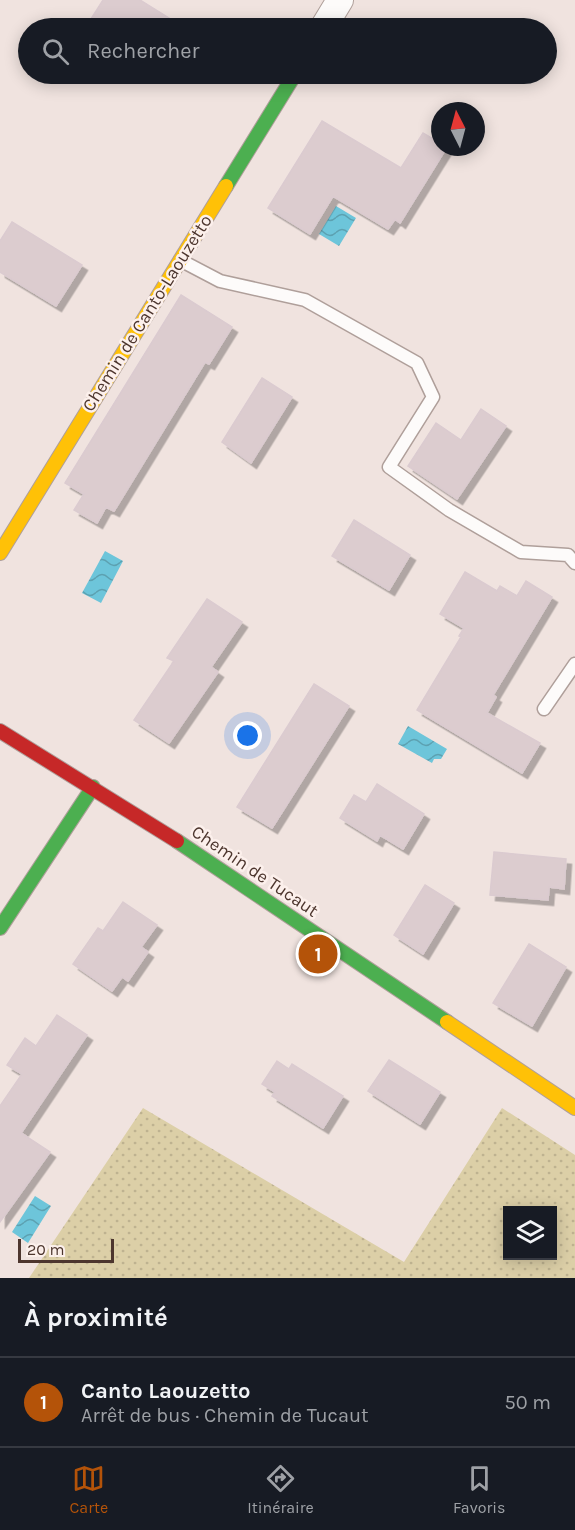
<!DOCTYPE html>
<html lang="fr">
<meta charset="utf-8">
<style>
body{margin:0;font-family:Karla,sans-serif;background:#242831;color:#f1f3f6}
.controls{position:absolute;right:18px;bottom:18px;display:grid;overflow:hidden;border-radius:0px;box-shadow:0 3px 15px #0003}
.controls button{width:54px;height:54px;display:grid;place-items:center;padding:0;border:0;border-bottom:2px solid #363941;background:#171b24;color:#f1f3f6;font:30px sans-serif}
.compass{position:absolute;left:431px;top:102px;width:54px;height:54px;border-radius:50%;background:#171b24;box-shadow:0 3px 15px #0003;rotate:354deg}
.scale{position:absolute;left:18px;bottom:15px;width:96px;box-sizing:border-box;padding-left:6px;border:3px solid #4d362e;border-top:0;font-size:16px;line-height:21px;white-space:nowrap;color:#4d362e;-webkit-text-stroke:4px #fcf0ec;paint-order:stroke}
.you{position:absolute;left:248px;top:736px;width:21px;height:21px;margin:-15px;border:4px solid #fff;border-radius:50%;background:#1a73e8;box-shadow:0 0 0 9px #1a73e833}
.badge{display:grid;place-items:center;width:39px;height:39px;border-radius:50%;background:#b45309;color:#fff;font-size:20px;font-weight:700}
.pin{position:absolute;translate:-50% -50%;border:3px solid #fff;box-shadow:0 2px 6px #0006}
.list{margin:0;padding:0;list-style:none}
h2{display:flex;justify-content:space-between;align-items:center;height:78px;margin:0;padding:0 24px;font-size:26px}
h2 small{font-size:20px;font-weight:400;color:#9ea1a6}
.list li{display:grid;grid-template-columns:39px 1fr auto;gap:18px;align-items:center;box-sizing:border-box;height:90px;padding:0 24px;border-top:2px solid #363941}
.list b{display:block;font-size:22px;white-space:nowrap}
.list p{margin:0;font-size:20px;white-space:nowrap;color:#9ea1a6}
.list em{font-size:20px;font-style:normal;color:#9ea1a6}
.icon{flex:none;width:33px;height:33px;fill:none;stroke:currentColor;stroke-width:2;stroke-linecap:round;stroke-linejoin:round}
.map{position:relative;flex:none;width:575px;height:1278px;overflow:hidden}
.search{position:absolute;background:#171b24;box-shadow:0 3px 15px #0003;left:18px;right:18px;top:18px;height:66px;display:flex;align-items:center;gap:15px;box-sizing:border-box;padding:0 21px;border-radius:33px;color:#9ea1a6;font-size:22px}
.sheet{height:168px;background:#171b24}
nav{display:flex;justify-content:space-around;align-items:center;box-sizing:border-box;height:84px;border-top:2px solid #363941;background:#171b24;font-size:16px;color:#9ea1a6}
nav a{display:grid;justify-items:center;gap:3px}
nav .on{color:#b45309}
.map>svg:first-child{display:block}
.grass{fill:url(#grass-dots);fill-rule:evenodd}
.water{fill:url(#water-waves)}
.building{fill:#dccccf;stroke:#dbcbd0;stroke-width:1.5;filter:url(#shadow)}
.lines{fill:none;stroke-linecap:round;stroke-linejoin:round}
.lane-casing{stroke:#af9f9a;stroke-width:15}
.street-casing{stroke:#af9f9a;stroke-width:28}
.fast-casing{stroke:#af9f9a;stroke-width:16}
.slow-casing{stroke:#af9f9a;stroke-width:16}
.jam-casing{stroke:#af9f9a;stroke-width:16}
.lane{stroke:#fdfbfa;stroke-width:12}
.street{stroke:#fdfbfa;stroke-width:26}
.fast{stroke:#4caf50;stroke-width:14}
.slow{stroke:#ffc107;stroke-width:14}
.jam{stroke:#c62828;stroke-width:14}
.labels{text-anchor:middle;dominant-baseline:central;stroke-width:5;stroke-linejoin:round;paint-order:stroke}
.street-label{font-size:18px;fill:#4d362e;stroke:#fcf0ec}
</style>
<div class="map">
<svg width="575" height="1278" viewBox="0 0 575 1278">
<defs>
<pattern id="grass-dots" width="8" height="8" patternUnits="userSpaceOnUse" patternTransform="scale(1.5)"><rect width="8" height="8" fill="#dccfa7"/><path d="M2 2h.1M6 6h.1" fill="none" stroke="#beb290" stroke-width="1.8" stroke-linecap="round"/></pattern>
<pattern id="water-waves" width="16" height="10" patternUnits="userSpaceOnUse" patternTransform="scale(1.5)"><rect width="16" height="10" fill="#6dc5da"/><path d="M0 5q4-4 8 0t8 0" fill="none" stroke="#5ca1b1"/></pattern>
<filter id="shadow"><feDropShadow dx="5.5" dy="5.5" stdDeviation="0" flood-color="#0004"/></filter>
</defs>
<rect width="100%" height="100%" fill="#f0e3df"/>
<path class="grass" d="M 143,1108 L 404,1262 L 502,1108 L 575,1155 L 575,1278 L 29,1278 ZM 508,1210 L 552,1210 L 552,1256 L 508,1256 Z"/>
<path class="water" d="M 336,206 L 356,218 L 339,246 L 319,234 Z
M 105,551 L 123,561 L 101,603 L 82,593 Z
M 408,726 L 447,749 L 441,759 L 434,759 L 432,763 L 398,744 Z
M 35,1196 L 51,1206 L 28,1243 L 12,1232 Z"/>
<path class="building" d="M 103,0 L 140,0 L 185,28 L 99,28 L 89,22 Z
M 322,121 L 401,168 L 423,133 L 440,143 L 440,147 L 447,147 L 400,223 L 395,219 L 388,229 L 333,196 L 310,234 L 268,208 Z
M 12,222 L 82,265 L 56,306 L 0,272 L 0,241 Z
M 181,295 L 232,327 L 209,364 L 205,362 L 114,511 L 106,507 L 97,523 L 74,510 L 84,494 L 65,483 Z
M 262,378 L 292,397 L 251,463 L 222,442 Z
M 481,409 L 506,426 L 457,499 L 408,466 L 436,423 L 461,440 Z
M 354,520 L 410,555 L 389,590 L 332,556 Z
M 465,572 L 497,591 L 500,586 L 517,596 L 526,581 L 552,597 L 493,695 L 496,697 L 487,713 L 540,743 L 522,773 L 417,710 L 461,637 L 459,636 L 464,628 L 440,614 Z
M 207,599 L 242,622 L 211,667 L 218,672 L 169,743 L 134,720 L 174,661 L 167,658 Z
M 314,684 L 349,706 L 272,828 L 237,807 Z
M 377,784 L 424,814 L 403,849 L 380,835 L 377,841 L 340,818 L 354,795 L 366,802 Z
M 494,852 L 566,859 L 564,889 L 549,887 L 548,900 L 490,895 Z
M 425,885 L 454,903 L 423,954 L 394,935 Z
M 123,902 L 157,925 L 141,947 L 148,952 L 128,981 L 122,977 L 112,991 L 73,964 L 98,928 L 103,931 Z
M 529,944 L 566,967 L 532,1026 L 493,1003 Z
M 57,1015 L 87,1035 L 21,1133 L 50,1152 L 0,1222 L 0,1106 L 22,1074 L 7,1065 L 25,1038 L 36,1046 Z
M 389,1060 L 440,1092 L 420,1124 L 368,1091 Z
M 277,1061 L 289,1069 L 292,1064 L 343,1096 L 323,1128 L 272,1096 L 275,1092 L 262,1084 Z"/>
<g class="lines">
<g class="lane-casing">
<path id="lane" d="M 180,260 L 220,281 L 305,300 L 417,363 L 433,397 L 389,467 L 449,510 L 521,552 L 568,555 L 575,563
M 544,709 L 575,664"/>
</g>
<g class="street-casing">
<path id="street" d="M 323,28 L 340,0"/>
</g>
<g class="fast-casing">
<path id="fast" d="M 226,186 L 295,74
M 177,841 L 447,1022
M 0,928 L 93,787"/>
</g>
<g class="slow-casing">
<path id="slow" d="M 0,553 L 226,186
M 447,1022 L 575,1108"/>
</g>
<g class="jam-casing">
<path id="jam" d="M 0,731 L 177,841"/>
</g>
<use href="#lane" class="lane"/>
<use href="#street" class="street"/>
<use href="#fast" class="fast"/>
<use href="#slow" class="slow"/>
<use href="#jam" class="jam"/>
</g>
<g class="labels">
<g class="street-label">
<text transform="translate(147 313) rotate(-58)">Chemin de Canto-Laouzetto</text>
<text transform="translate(255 871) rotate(34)">Chemin de Tucaut</text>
</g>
</g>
</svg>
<div class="controls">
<button><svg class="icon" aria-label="layers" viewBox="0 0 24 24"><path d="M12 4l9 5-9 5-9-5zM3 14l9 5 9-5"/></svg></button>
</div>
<svg class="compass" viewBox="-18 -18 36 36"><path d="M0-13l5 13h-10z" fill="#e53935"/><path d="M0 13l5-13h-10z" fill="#9ea1a6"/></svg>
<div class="scale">20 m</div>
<div class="you"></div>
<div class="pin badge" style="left:318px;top:954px">1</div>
<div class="search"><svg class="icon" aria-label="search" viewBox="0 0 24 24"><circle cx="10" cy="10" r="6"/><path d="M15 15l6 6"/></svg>Rechercher</div>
</div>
<section class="sheet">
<h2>À proximité<small></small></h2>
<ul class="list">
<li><span class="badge">1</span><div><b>Canto Laouzetto</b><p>Arrêt de bus · Chemin de Tucaut</p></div><em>50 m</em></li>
</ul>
</section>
<nav>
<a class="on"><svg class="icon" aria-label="map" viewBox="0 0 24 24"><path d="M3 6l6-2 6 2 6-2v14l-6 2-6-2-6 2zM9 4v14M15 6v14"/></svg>Carte</a>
<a><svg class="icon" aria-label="directions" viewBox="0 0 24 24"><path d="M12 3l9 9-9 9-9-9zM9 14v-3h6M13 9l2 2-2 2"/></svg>Itinéraire</a>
<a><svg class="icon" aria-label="saved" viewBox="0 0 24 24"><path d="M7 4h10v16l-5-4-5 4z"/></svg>Favoris</a>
</nav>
